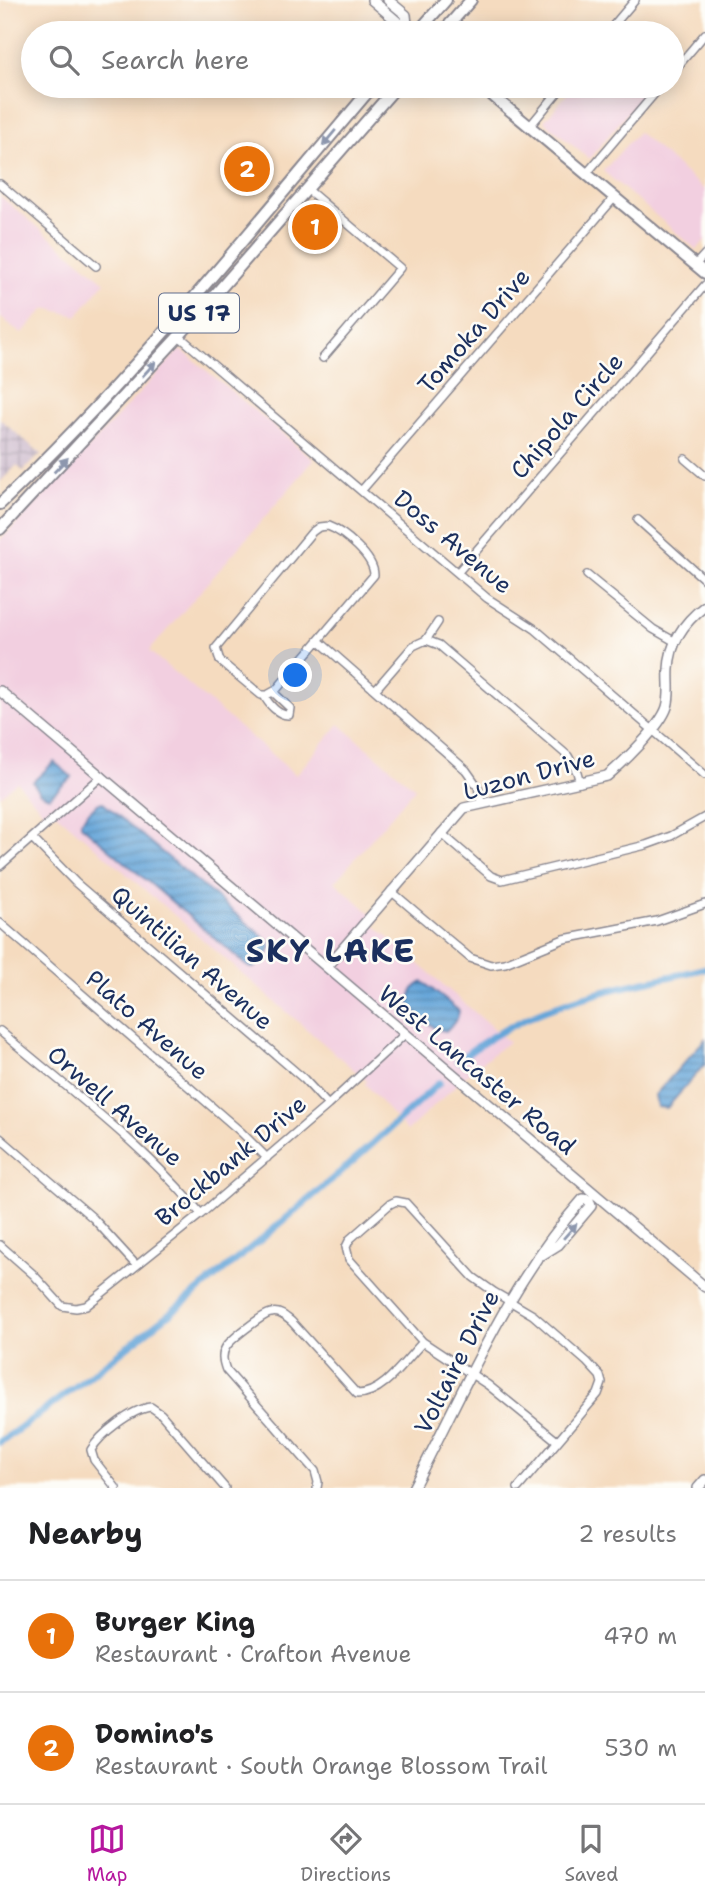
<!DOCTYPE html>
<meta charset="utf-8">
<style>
body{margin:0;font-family:"Shantell Sans",sans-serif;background:#f2f2f2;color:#202124}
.you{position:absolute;left:296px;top:676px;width:24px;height:24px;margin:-18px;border:5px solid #fff;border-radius:50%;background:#1a73e8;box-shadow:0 0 0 10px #1a73e833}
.badge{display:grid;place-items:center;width:46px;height:46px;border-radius:50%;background:#b5179e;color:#fff;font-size:23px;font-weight:700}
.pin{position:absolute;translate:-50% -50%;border:4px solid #fff;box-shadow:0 2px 7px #0006}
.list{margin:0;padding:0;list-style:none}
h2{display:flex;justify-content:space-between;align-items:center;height:91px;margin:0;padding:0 28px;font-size:30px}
h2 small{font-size:23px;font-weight:400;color:#757577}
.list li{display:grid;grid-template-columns:46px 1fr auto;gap:21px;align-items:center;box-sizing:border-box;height:112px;padding:0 28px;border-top:2px solid #e0e0e0}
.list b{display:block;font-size:26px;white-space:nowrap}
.list p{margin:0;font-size:23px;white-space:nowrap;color:#757577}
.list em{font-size:23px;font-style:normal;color:#757577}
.icon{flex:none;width:38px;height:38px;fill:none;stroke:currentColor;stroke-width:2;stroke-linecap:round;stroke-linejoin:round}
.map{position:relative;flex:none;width:705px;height:1488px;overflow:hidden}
.search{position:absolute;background:#fff;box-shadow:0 4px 18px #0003;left:21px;right:21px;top:21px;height:77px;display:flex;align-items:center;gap:18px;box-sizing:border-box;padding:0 24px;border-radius:38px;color:#757577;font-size:26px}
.sheet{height:315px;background:#fff}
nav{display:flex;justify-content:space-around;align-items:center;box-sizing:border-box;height:98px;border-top:2px solid #e0e0e0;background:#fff;font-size:19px;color:#757577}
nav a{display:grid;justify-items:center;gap:4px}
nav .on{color:#b5179e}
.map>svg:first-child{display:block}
.built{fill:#f2cfe0}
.industrial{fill:url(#industrial-grid)}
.water{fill:url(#water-rules);stroke:#406a9c;stroke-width:2}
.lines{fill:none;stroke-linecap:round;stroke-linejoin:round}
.canal{stroke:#66a6d9;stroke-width:7}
.minor-casing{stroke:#88858e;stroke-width:10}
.tertiary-casing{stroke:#88858e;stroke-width:12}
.secondary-casing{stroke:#88858e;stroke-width:14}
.primary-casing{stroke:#88858e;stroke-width:14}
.minor{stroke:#fff;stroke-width:7}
.tertiary{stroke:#fff;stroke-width:9}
.secondary{stroke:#fff;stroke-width:10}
.primary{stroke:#fff;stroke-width:10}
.oneway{fill:#8d97ae}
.labels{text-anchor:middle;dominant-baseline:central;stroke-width:5;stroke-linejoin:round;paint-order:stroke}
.shield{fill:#fdfcf7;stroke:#5f6c8c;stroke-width:2}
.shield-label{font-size:23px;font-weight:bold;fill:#1b2f5e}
.street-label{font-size:24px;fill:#1b2f5e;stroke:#fdfcf7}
.district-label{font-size:32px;font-weight:bold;letter-spacing:2px;fill:#1b2f5e;stroke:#fdfcf7}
</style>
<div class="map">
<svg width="705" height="1488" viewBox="0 0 705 1488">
<defs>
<pattern id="industrial-grid" width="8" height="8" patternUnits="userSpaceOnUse" patternTransform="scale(1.75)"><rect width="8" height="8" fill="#cfbdcf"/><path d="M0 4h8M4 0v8" fill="none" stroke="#a79aab"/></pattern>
<pattern id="water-rules" width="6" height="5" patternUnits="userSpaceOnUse" patternTransform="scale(1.75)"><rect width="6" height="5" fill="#66a6d9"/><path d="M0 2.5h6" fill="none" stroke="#5388b3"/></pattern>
</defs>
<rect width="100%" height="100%" fill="#fdfcf7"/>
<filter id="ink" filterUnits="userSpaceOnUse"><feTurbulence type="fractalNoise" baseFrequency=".0143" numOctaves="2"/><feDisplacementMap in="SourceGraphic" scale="14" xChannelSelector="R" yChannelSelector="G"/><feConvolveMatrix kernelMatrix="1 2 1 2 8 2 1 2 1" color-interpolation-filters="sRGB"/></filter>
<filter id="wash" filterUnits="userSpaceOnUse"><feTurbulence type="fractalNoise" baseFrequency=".00686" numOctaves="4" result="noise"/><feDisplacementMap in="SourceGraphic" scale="28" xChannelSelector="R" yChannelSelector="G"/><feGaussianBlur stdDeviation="1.57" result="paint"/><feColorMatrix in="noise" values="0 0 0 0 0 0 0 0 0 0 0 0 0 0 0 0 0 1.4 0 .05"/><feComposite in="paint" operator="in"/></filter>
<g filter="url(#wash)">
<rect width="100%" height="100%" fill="#f5dbbf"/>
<path class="built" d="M 574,86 L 650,86 L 589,159 L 544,121 Z
M 638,132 L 705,190 L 705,240 L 697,250 L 603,171 Z
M 0,196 L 105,282 L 77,316 L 46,308 L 21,334 L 0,317 Z
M 178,351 L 183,351 L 314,460 L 149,651 L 296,775 L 339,724 L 415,788 L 335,882 L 378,920 L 374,925 L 509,1042 L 479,1064 L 407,1131 L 365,1084 L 367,1081 L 51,809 L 45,814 L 17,782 L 0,796 L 0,540 L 46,494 Z"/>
<path class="industrial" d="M 0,419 L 41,454 L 23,471 L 17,465 L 0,482 Z"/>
<path class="water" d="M 54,762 L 72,777 L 49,797 L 40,793 L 33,782 Z
M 102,802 L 268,941 L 271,946 C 269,954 261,964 253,968 L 249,967 L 81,825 L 81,821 C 86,815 94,804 102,802 Z
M 423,982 L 459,1011 L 457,1019 L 446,1031 L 436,1029 L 410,1007 C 408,997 414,985 423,982 Z
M 705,1039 L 705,1064 L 667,1108 L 657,1107 L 655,1095 Z"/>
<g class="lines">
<path class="canal" d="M 458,1061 C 498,1028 549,1006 599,993 C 634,983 670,978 705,968
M 0,1442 C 47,1410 91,1375 136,1340 C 240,1259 342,1174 439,1083"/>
</g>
</g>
<g filter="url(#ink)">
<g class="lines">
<g class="minor-casing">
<path id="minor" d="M 607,33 L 635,0
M 672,73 L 705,34
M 530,126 L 563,86
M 587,173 L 661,86
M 0,184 L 96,266
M 307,189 L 400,268 L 323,358
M 695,265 L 705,254
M 179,336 L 487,598 L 535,629 L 705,775
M 685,459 L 705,476
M 362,490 L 615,197
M 638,520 L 705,580
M 328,526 C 344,532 374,557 374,575 L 276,690 L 267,695 L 261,695 L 220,661 L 216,648 L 312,532 L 319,527 Z
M 458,572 L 705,285
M 587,575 L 653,629 L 674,641
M 426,640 L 439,645 L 568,756 L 577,772 L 580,783
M 426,640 L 438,622
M 319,641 L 466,770 L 478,787 L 481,802
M 375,690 L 413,646 L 426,640
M 264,695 C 268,704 279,716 289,715 L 290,708 L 274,693
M 441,833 L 491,876 L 502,880 L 646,845 L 671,836 L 705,817
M 32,838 L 76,883 L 304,1079 L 328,1105
M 0,866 L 102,776
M 391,891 L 470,958 L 491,965 L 505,963 L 564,939 L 657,921 L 705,904
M 0,923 L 241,1132 L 267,1158
M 0,1031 C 68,1089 144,1145 201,1214
M 0,1138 L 93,1218 L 136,1265
M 0,1245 L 33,1274 L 62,1306 L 76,1308 L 86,1306 L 201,1214 L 328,1105 L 405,1034
M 116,1488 L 94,1460 L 91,1450 C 100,1434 132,1409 151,1407 L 161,1414 L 225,1488
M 317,1488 L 318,1482 L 315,1471 L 226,1370 C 223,1362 221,1355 226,1347 C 230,1340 263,1314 271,1313 C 280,1311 286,1317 292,1322 L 357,1394 C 384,1394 405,1360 423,1342
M 518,1488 L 598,1394 L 602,1383 L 600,1376 L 587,1362 L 533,1315 L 494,1292 L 473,1277 L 406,1203 L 396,1201 L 390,1204 L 350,1239 L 346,1247 L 349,1259 L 423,1342 L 488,1385 L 557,1441"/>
</g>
<g class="tertiary-casing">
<path id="tertiary" d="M 372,0 L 399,23 L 407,24 L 417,33
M 388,0 L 406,15 L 407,24
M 0,691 L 705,1287
M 327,967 L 464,808 L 607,776 C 624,762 661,726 667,707 C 671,694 668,682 669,669 C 670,642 684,622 705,606
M 542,1255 L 558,1245 L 591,1206 L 589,1200
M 413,1488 C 465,1389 508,1283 583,1199 L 589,1200
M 698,1488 L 705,1480"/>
</g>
<g class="secondary-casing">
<path id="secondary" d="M 481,86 L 705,273"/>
</g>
<g class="primary-casing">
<path id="primary" d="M 417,33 L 446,0
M 442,33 L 471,0
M 0,504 C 136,375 252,228 373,86
M 0,529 L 179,336 L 397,86"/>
</g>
<use href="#minor" class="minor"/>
<use href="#tertiary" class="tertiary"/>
<use href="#secondary" class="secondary"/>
<use href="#primary" class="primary"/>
</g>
<defs><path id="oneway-solid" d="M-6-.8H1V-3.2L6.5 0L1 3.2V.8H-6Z" transform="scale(1.75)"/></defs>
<g class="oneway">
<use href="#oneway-solid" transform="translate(329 138) rotate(130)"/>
<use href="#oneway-solid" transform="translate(149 369) rotate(-48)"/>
<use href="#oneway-solid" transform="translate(61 465) rotate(-46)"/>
<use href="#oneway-solid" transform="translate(570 1231) rotate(-49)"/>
</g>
</g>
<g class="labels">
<rect class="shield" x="159" y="293.5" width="80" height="39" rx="5"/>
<g class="shield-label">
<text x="199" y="313">US 17</text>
</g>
<g class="street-label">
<text transform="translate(474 331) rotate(-49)">Tomoka Drive</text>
<text transform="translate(567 416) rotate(-49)">Chipola Circle</text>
<text transform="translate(453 542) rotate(40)">Doss Avenue</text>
<text transform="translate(529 775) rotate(-15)">Luzon Drive</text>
<text transform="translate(192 958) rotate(41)">Quintilian Avenue</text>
<text transform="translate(147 1025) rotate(41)">Plato Avenue</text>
<text transform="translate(477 1070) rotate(40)">West Lancaster Road</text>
<text transform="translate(115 1106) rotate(41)">Orwell Avenue</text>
<text transform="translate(231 1161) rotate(-40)">Brockbank Drive</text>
<text transform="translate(457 1362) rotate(-63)">Voltaire Drive</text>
</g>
<g class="district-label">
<text x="331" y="950">SKY LAKE</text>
</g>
</g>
</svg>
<div class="you"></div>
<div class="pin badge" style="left:315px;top:227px;background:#e8710a">1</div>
<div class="pin badge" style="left:247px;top:169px;background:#e8710a">2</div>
<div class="search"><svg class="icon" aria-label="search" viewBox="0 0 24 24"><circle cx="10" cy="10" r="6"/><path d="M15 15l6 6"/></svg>Search here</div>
</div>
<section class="sheet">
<h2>Nearby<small>2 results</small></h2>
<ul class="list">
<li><span class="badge" style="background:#e8710a">1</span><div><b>Burger King</b><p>Restaurant · Crafton Avenue</p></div><em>470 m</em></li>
<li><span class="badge" style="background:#e8710a">2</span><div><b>Domino's</b><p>Restaurant · South Orange Blossom Trail</p></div><em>530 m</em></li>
</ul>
</section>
<nav>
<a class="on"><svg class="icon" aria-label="map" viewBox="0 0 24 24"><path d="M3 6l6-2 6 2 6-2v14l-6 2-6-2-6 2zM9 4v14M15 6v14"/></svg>Map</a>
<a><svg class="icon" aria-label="directions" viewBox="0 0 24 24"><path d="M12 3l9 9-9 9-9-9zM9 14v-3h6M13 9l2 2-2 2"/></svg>Directions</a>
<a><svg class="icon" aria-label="saved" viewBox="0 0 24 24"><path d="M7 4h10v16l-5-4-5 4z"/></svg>Saved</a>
</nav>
